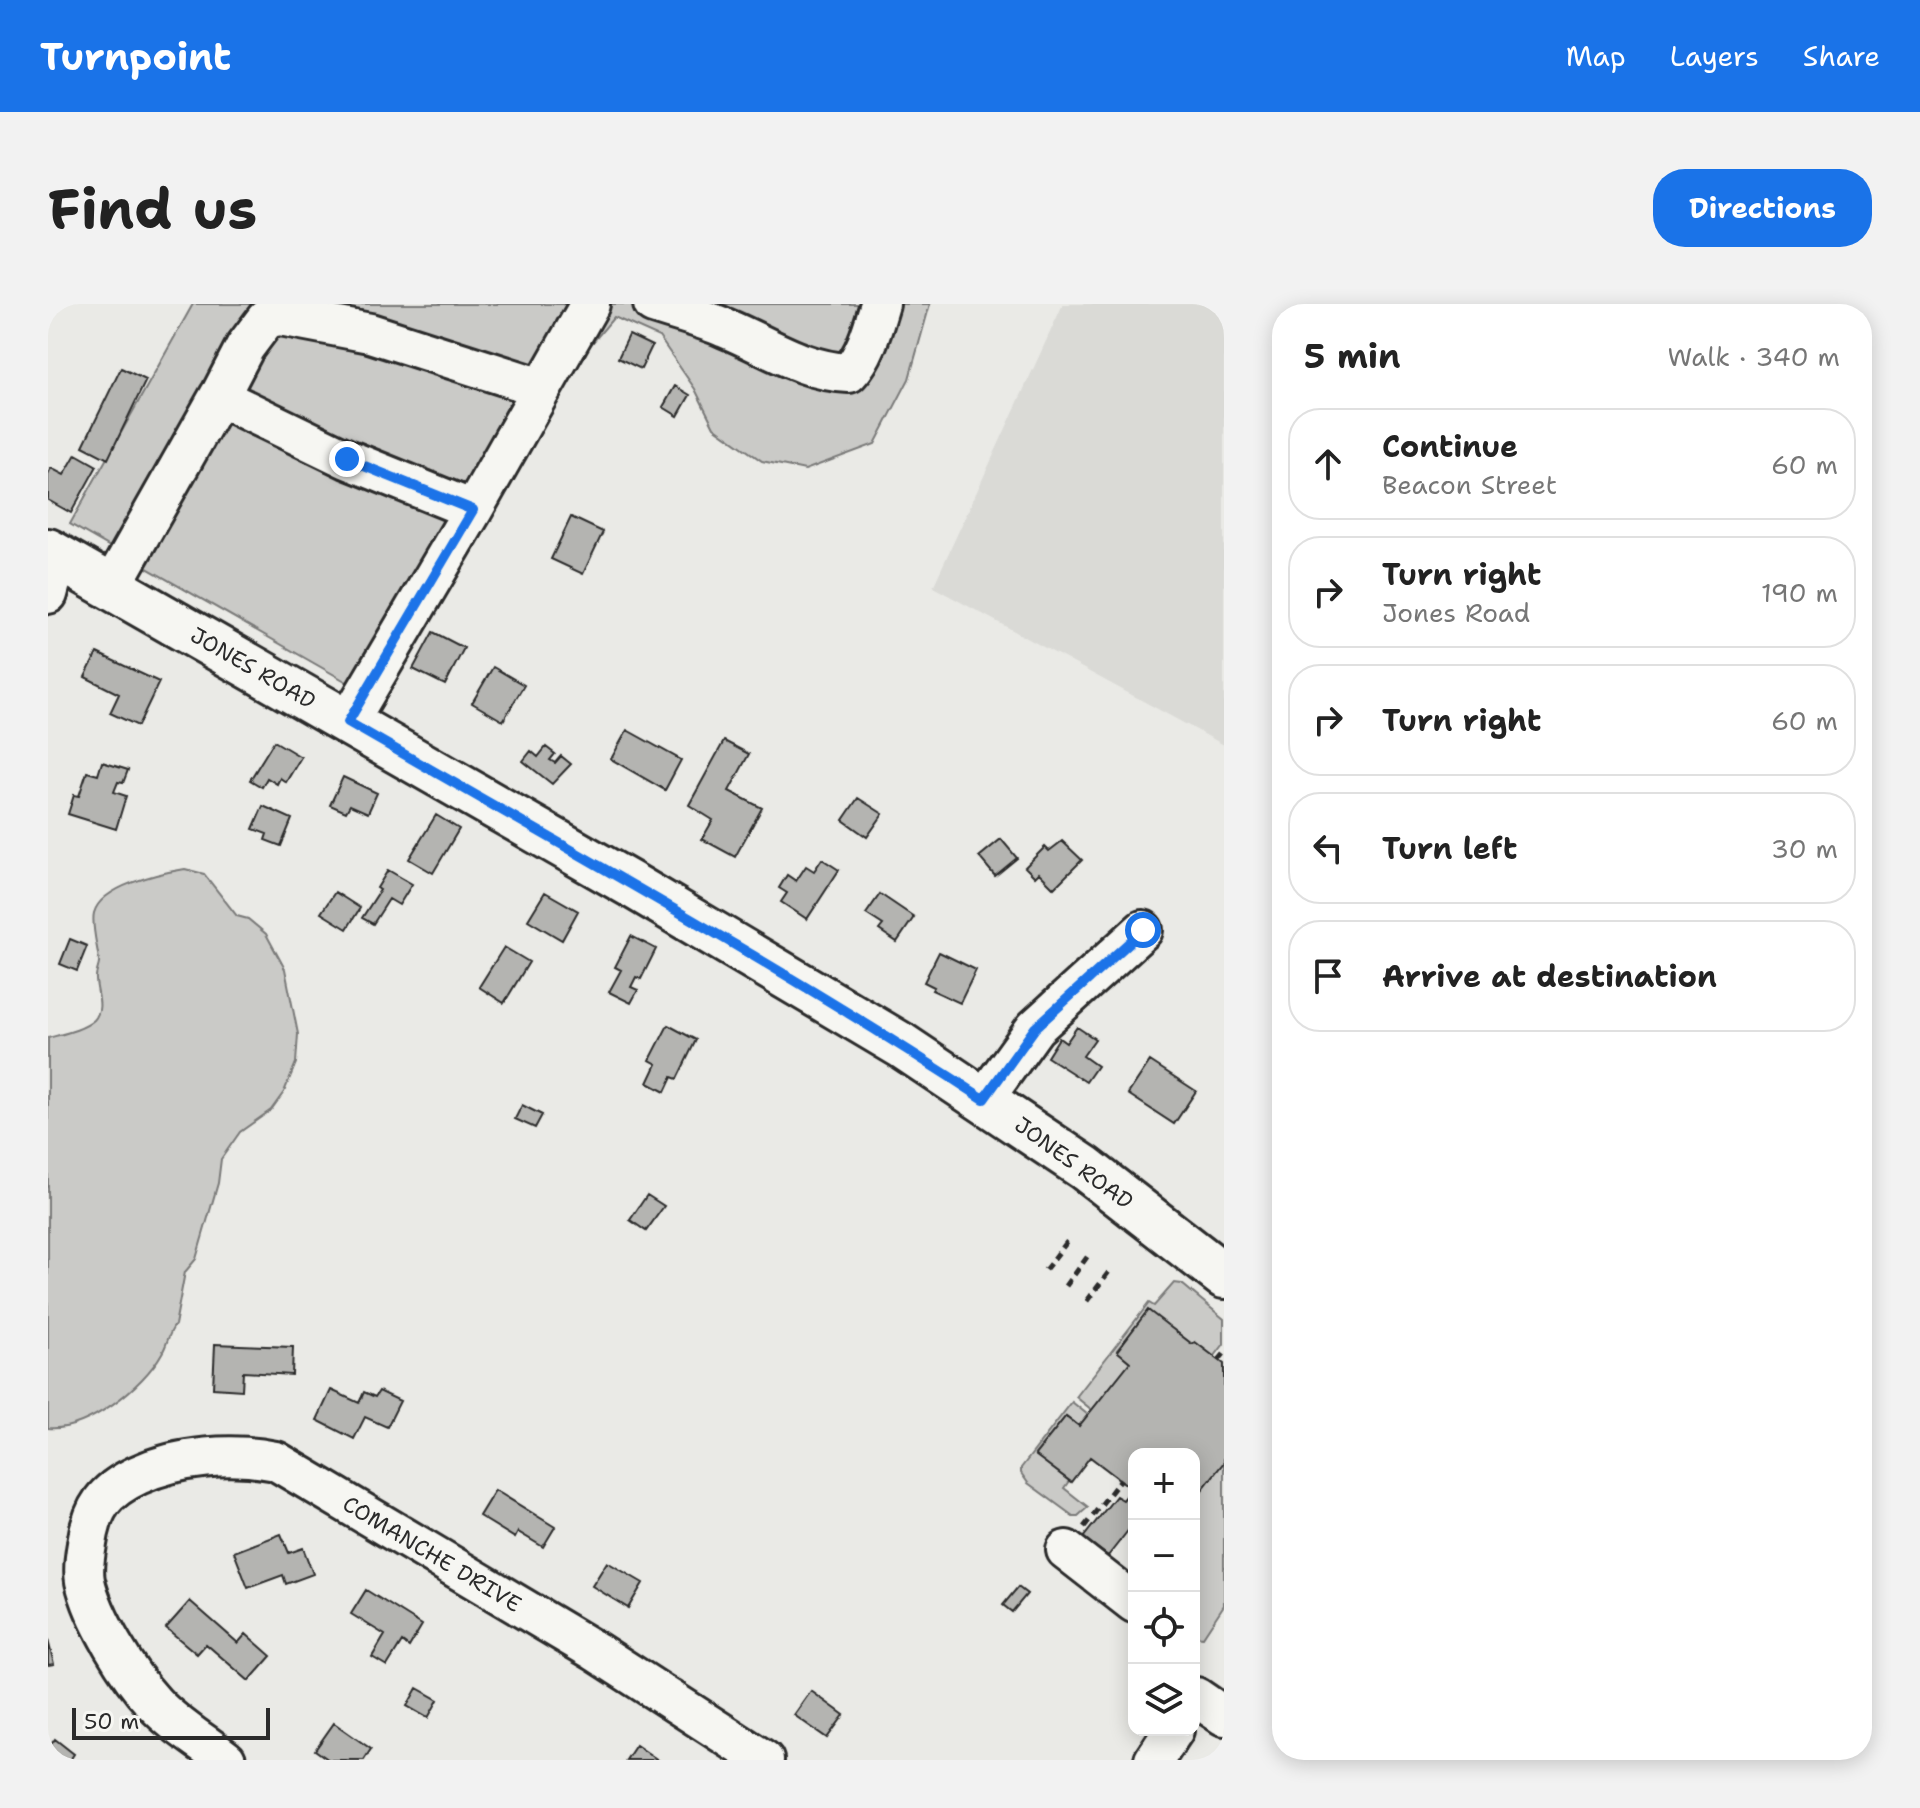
<!DOCTYPE html>
<meta charset="utf-8">
<style>
body{margin:0;font-family:"Shantell Sans",sans-serif;background:#f2f2f2;color:#222}
.controls{position:absolute;right:24px;bottom:24px;display:grid;overflow:hidden;border-radius:16px;box-shadow:0 4px 20px #0003}
.controls button{width:72px;height:72px;display:grid;place-items:center;padding:0;border:0;border-bottom:2px solid #e0e0e0;background:#fff;color:#222;font:40px sans-serif}
.scale{position:absolute;left:24px;bottom:20px;width:198px;box-sizing:border-box;padding-left:8px;border:4px solid #2b2b2b;border-top:0;font-size:22px;line-height:28px;white-space:nowrap;color:#2b2b2b;-webkit-text-stroke:6px #f6f6f2;paint-order:stroke}
.stop{position:absolute;width:24px;height:24px;margin:-18px;border:6px solid #1a73e8;border-radius:50%;background:#fff}
.stop.end{background:#1a73e8;border-color:#fff;box-shadow:0 2px 8px #0008}
.list{margin:0;padding:0;list-style:none}
h2{display:flex;justify-content:space-between;align-items:center;height:104px;margin:0;padding:0 32px;font-size:34px}
h2 small{font-size:26px;font-weight:400;color:#767676}
.list li{display:grid;grid-template-columns:52px 1fr auto;gap:24px;align-items:center;box-sizing:border-box;height:112px;margin:0 16px 16px;padding:0 16px;border:2px solid #e0e0e0;border-radius:32px}
.list b{display:block;font-size:30px;white-space:nowrap}
.list p{margin:0;font-size:26px;white-space:nowrap;color:#767676}
.list em{font-size:26px;font-style:normal;color:#767676}
.icon{flex:none;width:44px;height:44px;fill:none;stroke:currentColor;stroke-width:2;stroke-linecap:round;stroke-linejoin:round}
.map{position:relative;flex:none;width:1176px;height:1456px;overflow:hidden;border-radius:32px}
header{display:flex;align-items:center;gap:48px;box-sizing:border-box;height:112px;padding:0 40px;background:#1a73e8;color:#fff}
header strong{font-size:38px}
nav{display:flex;gap:44px;margin-inline-start:auto;font-size:28px}
.intro{display:flex;align-items:center;justify-content:space-between;box-sizing:border-box;height:192px;padding:0 48px}
h1{margin:0;font-size:56px}
.button{padding:20px 36px;border-radius:32px;background:#1a73e8;color:#fff;font-size:28px;font-weight:700}
main{display:flex;gap:48px;padding:0 48px}
aside{flex:1;background:#fff;border-radius:32px;box-shadow:0 4px 20px #0003}
.map>svg:first-child{display:block}
.built{fill:#dadad6}
.green{fill:#cacac7;stroke:#7a7a79;stroke-width:2}
.building{fill:#b4b4b1;stroke:#2b2b2b;stroke-width:2}
.lines{fill:none;stroke-linecap:round;stroke-linejoin:round}
.minor-casing{stroke:#2b2b2b;stroke-width:44}
.major-casing{stroke:#2b2b2b;stroke-width:50}
.path{stroke:#2b2b2b;stroke-width:5;stroke-dasharray:8 6;stroke-linecap:butt}
.minor{stroke:#f6f6f2;stroke-width:38}
.major{stroke:#f6f6f2;stroke-width:44}
.route{stroke:#1a73e8;stroke-width:10}
.labels{text-anchor:middle;dominant-baseline:central;stroke-width:6;stroke-linejoin:round;paint-order:stroke}
.street-label{font-size:22px;fill:#2b2b2b;stroke:#f6f6f2}
</style>
<header>
<strong>Turnpoint</strong>
<nav><a>Map</a><a>Layers</a><a>Share</a></nav>
</header>
<div class="intro"><h1>Find us</h1><a class="button">Directions</a></div>
<main>
<div class="map">
<svg width="1176" height="1456" viewBox="0 0 1176 1456">
<rect width="100%" height="100%" fill="#eaeae6"/>
<filter id="ink" filterUnits="userSpaceOnUse"><feTurbulence type="fractalNoise" baseFrequency=".0125" numOctaves="2"/><feDisplacementMap in="SourceGraphic" scale="16" xChannelSelector="R" yChannelSelector="G"/><feConvolveMatrix kernelMatrix="1 2 1 2 8 2 1 2 1" color-interpolation-filters="sRGB"/></filter>
<g filter="url(#ink)">
<path class="built" d="M 1015,0 L 1176,0 L 1176,441 L 885,283 Z"/>
<path class="green" d="M 145,0 L 882,0 L 861,75 L 827,140 L 757,166 L 714,157 L 666,123 L 647,85 L 611,33 L 566,13 L 539,45 L 334,398 L 22,220 Z
M 137,565 L 156,570 L 189,612 L 200,615 L 218,630 L 237,665 L 250,730 L 248,759 L 236,788 L 223,806 L 192,828 L 173,855 L 170,879 L 148,955 L 137,968 L 127,1021 C 120,1030 120,1039 114,1049 C 96,1082 38,1128 0,1124 L 0,734 C 14,730 35,726 46,716 C 57,704 48,688 48,675 C 47,669 52,662 51,657 C 50,645 43,621 46,609 C 53,582 112,569 137,565 Z
M 1126,979 L 1134,980 L 1176,1015 L 1176,1040 L 1166,1053 L 1147,1038 L 1144,1040 L 1100,1007 L 1069,1046 L 1082,1058 L 1044,1106 L 1028,1093 L 1101,999 L 1106,1002 Z
M 1024,1098 L 1040,1111 L 1031,1122 L 1018,1112 L 987,1150 L 1021,1177 L 1016,1184 L 1040,1203 L 1030,1212 L 1025,1212 L 980,1179 L 973,1169 L 973,1164 Z
M 1176,1158 L 1176,1301 L 1155,1333 L 1146,1332 L 1146,1274 L 1149,1270 L 1146,1267 L 1146,1196 Z"/>
<path class="building" d="M 581,31 L 604,42 L 593,65 L 570,54 Z
M 73,64 L 98,76 L 60,155 L 35,142 Z
M 627,82 L 642,91 L 630,112 L 615,103 Z
M 28,150 L 49,162 L 23,209 L 0,196 L 0,170 L 3,164 L 16,171 Z
M 523,213 L 555,228 L 535,270 L 503,255 Z
M 385,328 L 416,344 L 397,381 L 365,365 Z
M 49,349 L 111,378 L 90,422 L 62,409 L 71,390 L 37,373 Z
M 445,363 L 476,381 L 455,417 L 424,399 Z
M 579,426 L 633,456 L 617,486 L 563,455 Z
M 226,437 L 253,453 L 238,478 L 232,474 L 229,480 L 219,474 L 214,483 L 202,476 Z
M 676,437 L 701,450 L 681,487 L 714,504 L 687,553 L 654,535 L 665,516 L 641,501 Z
M 498,443 L 507,450 L 502,456 L 507,459 L 513,452 L 523,460 L 504,480 L 475,457 L 483,447 L 490,453 Z
M 54,458 L 80,466 L 75,479 L 70,478 L 66,488 L 78,492 L 68,525 L 20,510 L 26,491 L 31,492 L 39,468 L 50,471 Z
M 295,473 L 329,489 L 320,509 L 302,501 L 298,508 L 282,501 Z
M 810,494 L 835,510 L 819,533 L 795,516 Z
M 215,502 L 244,515 L 233,542 L 217,536 L 219,530 L 205,525 Z
M 388,511 L 411,525 L 385,569 L 361,555 Z
M 953,535 L 969,554 L 947,572 L 931,553 Z
M 1014,537 L 1034,556 L 1006,584 L 991,569 L 987,573 L 977,563 L 997,543 L 1001,547 Z
M 774,555 L 791,566 L 759,615 L 733,598 L 739,589 L 731,584 L 739,571 L 748,577 L 758,562 L 766,567 Z
M 340,566 L 364,580 L 351,601 L 341,595 L 325,620 L 314,614 L 332,586 L 329,584 Z
M 287,588 L 312,604 L 299,625 L 273,609 Z
M 497,588 L 530,607 L 514,636 L 480,616 Z
M 832,590 L 866,613 L 849,638 L 831,626 L 835,621 L 818,610 Z
M 583,632 L 608,645 L 593,675 L 588,673 L 583,683 L 590,686 L 583,699 L 561,688 L 573,666 L 567,663 Z
M 22,635 L 39,642 L 29,667 L 12,660 Z
M 456,643 L 481,658 L 456,699 L 431,683 Z
M 891,648 L 928,666 L 912,699 L 884,686 L 886,683 L 876,678 Z
M 620,721 L 648,736 L 629,775 L 624,773 L 617,788 L 600,779 L 609,760 L 602,756 Z
M 1029,723 L 1047,735 L 1035,752 L 1049,762 L 1038,778 L 999,753 L 1011,734 L 1018,739 Z
M 1102,757 L 1148,787 L 1126,820 L 1080,790 Z
M 474,801 L 494,811 L 487,824 L 467,815 Z
M 599,891 L 616,902 L 598,927 L 582,916 Z
M 1100,1006 L 1144,1040 L 1147,1038 L 1176,1060 L 1176,1158 L 1146,1196 L 1146,1150 L 1086,1150 L 1086,1219 L 1060,1252 L 1035,1234 L 1068,1192 L 1075,1196 L 1084,1185 L 1042,1153 L 1023,1178 L 987,1151 L 1018,1112 L 1031,1122 L 1082,1058 L 1069,1047 Z
M 167,1040 L 245,1043 L 244,1071 L 195,1068 L 194,1086 L 165,1084 Z
M 283,1086 L 311,1099 L 316,1088 L 327,1093 L 331,1087 L 352,1097 L 339,1123 L 317,1113 L 306,1135 L 269,1116 Z
M 447,1186 L 507,1223 L 495,1243 L 470,1228 L 467,1234 L 431,1212 Z
M 233,1230 L 241,1249 L 255,1244 L 265,1270 L 238,1280 L 235,1271 L 200,1284 L 186,1248 Z
M 559,1258 L 595,1279 L 580,1304 L 544,1282 Z
M 970,1283 L 979,1290 L 964,1308 L 955,1301 Z
M 318,1286 L 374,1321 L 361,1343 L 354,1338 L 339,1362 L 324,1353 L 337,1331 L 303,1310 Z
M 142,1297 L 190,1339 L 198,1330 L 223,1352 L 201,1377 L 158,1340 L 149,1350 L 118,1324 Z
M 0,1336 L 6,1360 L 0,1361 Z
M 369,1384 L 390,1396 L 380,1414 L 359,1402 Z
M 763,1387 L 796,1411 L 779,1434 L 746,1411 Z
M 286,1419 L 323,1445 L 316,1456 L 281,1456 L 267,1446 Z
M 7,1435 L 26,1450 L 22,1456 L 0,1456 L 0,1445 Z
M 588,1441 L 610,1456 L 578,1456 Z"/>
<g class="lines">
<g class="minor-casing">
<path id="minor" d="M 605,0 C 629,8 654,14 677,24 C 719,41 754,67 801,69 C 818,51 825,23 832,0
M 494,84 L 322,29 L 232,12 L 218,15 L 197,43 L 171,93 L 299,155 L 425,206 L 542,0
M 63,283 L 171,92
M 0,290 L 10,253
M 300,418 L 425,206
M 936,795 L 987,724 L 1095,626
M 1018,1246 L 1086,1299
M 1146,1395 L 1148,1393 L 1176,1412
M 178,1456 C 155,1438 126,1421 106,1399 C 80,1371 45,1314 37,1277 C 35,1266 37,1251 39,1240 C 44,1204 56,1187 90,1171 C 131,1152 185,1148 228,1157 L 547,1347 L 716,1456
M 1106,1456 L 1126,1426"/>
</g>
<g class="major-casing">
<path id="major" d="M 0,247 L 582,580 L 853,741 L 1037,864 L 1176,972"/>
</g>
<path class="path" d="M 997,966 L 1022,934
M 1018,982 L 1042,949
M 1039,997 L 1063,965
M 1171,1056 L 1176,1050
M 1036,1223 L 1073,1175"/>
<use href="#minor" class="minor"/>
<use href="#major" class="major"/>
</g>
</g>
<g class="lines" filter="url(#ink)">
<path class="route" d="M 299,155 L 425,206 L 300,418 C 513,541 730,660 936,795 L 987,724 L 1095,626"/>
</g>
<g class="labels">
<g class="street-label">
<text transform="translate(205 364) rotate(30)">JONES ROAD</text>
<text transform="translate(1026 859) rotate(36)">JONES ROAD</text>
<text transform="translate(384 1250) rotate(31)">COMANCHE DRIVE</text>
</g>
</g>
</svg>
<div class="controls">
<button>+</button>
<button>−</button>
<button><svg class="icon" aria-label="locate" viewBox="0 0 24 24"><circle cx="12" cy="12" r="6"/><path d="M12 2v4M12 18v4M2 12h4M18 12h4"/></svg></button>
<button><svg class="icon" aria-label="layers" viewBox="0 0 24 24"><path d="M12 4l9 5-9 5-9-5zM3 14l9 5 9-5"/></svg></button>
</div>
<div class="scale">50 m</div>
<div class="stop" style="left:1095px;top:626px"></div>
<div class="stop end" style="left:299px;top:155px"></div>
</div>
<aside>
<h2>5 min<small>Walk · 340 m</small></h2>
<ul class="list">
<li><svg class="icon" aria-label="ahead" viewBox="0 0 24 24"><path d="M12 20V5M6 11l6-6 6 6"/></svg><div><b>Continue</b><p>Beacon Street</p></div><em>60 m</em></li>
<li><svg class="icon" aria-label="right" viewBox="0 0 24 24"><path d="M7 20v-9h11M14 6l5 5-5 5"/></svg><div><b>Turn right</b><p>Jones Road</p></div><em>190 m</em></li>
<li><svg class="icon" aria-label="right" viewBox="0 0 24 24"><path d="M7 20v-9h11M14 6l5 5-5 5"/></svg><div><b>Turn right</b></div><em>60 m</em></li>
<li><svg class="icon" aria-label="left" viewBox="0 0 24 24"><path d="M17 20v-9H6M10 6l-5 5 5 5"/></svg><div><b>Turn left</b></div><em>30 m</em></li>
<li><svg class="icon" aria-label="arrive" viewBox="0 0 24 24"><path d="M6 21V4h12l-3 4 3 4H6"/></svg><div><b>Arrive at destination</b></div></li>
</ul>
</aside>
</main>
